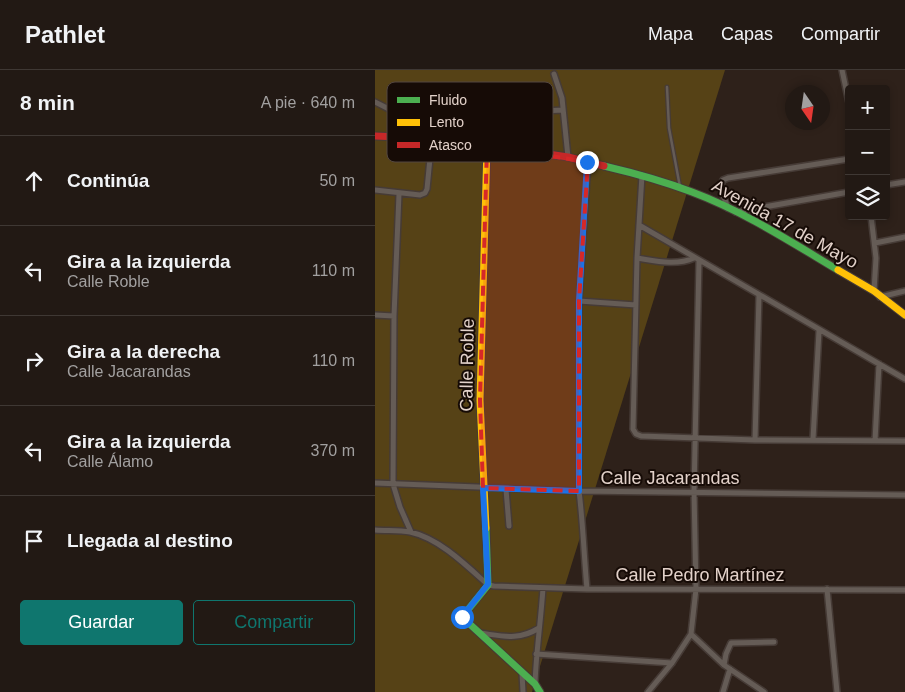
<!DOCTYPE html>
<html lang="es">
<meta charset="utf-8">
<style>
body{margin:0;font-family:Helvetica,sans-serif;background:#2e2622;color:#f1f3f6}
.controls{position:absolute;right:15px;top:15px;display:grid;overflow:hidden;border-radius:5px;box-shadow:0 2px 8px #0003}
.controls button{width:45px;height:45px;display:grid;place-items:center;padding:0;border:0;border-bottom:1px solid #3f3834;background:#221914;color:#f1f3f6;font:25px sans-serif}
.compass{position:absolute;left:410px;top:15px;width:45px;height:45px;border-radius:50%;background:#221914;box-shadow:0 2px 8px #0003;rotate:167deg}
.stop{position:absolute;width:15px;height:15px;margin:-11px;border:4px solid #1a73e8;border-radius:50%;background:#fff}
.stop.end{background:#1a73e8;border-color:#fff;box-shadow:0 1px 5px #0008}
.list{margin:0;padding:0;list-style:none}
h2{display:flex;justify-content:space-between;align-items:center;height:65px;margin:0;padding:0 20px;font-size:21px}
h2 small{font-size:16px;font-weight:400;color:#a2a0a0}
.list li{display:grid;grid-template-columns:32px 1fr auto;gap:15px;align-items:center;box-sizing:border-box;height:90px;padding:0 20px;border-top:1px solid #3f3834}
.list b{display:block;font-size:19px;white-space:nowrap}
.list p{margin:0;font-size:16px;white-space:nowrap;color:#a2a0a0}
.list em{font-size:16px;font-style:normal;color:#a2a0a0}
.actions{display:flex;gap:10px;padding:15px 20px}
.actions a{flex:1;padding:11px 0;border:1px solid #0f766e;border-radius:5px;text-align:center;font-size:18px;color:#0f766e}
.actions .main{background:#0f766e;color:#fff}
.icon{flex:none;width:28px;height:28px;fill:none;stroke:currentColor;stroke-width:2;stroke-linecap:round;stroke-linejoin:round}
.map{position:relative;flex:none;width:530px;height:622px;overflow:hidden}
header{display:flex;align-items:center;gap:30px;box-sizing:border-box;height:70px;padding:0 25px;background:#221914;border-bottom:1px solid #3f3834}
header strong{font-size:24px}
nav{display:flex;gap:28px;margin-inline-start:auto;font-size:18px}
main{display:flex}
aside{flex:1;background:#221914}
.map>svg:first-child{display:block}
.green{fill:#564216}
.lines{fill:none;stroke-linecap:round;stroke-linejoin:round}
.lane-casing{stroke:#463b36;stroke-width:5}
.street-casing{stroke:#463b36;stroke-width:8}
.fast-casing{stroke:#463b36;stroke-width:9}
.slow-casing{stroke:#463b36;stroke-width:9}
.jam-casing{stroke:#463b36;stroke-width:9}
.lane{stroke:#655c56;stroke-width:2.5}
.street{stroke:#655c56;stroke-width:5}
.fast{stroke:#4caf50;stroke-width:7}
.slow{stroke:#ffc107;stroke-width:7}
.jam{stroke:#c62828;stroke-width:7}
.route{stroke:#1a73e8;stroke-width:6}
.marked{fill:#d62828;fill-opacity:0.2;stroke:#d62828;stroke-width:4;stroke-dasharray:10 6;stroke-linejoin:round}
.labels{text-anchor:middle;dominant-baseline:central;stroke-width:4;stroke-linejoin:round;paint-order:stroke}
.street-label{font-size:18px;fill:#e2d1c9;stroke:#160b06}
.key{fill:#160b06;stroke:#534640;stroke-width:1}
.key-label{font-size:14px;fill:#e2d1c9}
</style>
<header>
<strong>Pathlet</strong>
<nav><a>Mapa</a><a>Capas</a><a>Compartir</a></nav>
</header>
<main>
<aside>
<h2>8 min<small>A pie · 640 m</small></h2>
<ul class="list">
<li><svg class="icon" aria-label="ahead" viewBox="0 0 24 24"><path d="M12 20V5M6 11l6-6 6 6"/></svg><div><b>Continúa</b></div><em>50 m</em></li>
<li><svg class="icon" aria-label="left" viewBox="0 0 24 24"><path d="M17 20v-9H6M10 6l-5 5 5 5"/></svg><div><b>Gira a la izquierda</b><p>Calle Roble</p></div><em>110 m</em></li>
<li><svg class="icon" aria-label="right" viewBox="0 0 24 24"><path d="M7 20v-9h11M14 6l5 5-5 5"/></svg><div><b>Gira a la derecha</b><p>Calle Jacarandas</p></div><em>110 m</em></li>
<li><svg class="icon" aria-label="left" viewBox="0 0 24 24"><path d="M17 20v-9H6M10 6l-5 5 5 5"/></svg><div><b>Gira a la izquierda</b><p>Calle Álamo</p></div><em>370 m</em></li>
<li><svg class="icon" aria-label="arrive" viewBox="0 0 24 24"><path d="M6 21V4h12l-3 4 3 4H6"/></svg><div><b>Llegada al destino</b></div></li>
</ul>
<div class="actions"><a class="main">Guardar</a><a>Compartir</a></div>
</aside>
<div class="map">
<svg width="530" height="622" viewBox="0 0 530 622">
<rect width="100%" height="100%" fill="#2e211a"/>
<path class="green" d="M 0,0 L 350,0 L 157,622 L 0,622 Z"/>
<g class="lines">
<g class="lane-casing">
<path id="lane" d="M 292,17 L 294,58 L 305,117"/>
</g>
<g class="street-casing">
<path id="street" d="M 467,0 L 474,33
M 179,4 L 187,28 L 193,87
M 0,32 L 71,68
M 147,42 L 188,40
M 267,105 L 262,188 L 258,359 L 261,364 L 266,366 L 380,370 L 530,371
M 511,115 L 530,112
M 0,120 L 45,125 L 50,123 L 52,119 L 57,68
M 24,124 L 19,246 L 18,414 L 25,437 L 36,462
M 353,138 L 345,117 L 348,110 L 353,108 L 474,89
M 361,142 L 474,122
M 496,146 L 501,188 L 499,221
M 264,155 L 530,309
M 500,173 L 530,167
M 262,188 C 281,191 301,196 319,188
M 505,227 L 530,221
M 204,231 L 261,235
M 0,245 L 19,246
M 438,369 L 444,261
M 380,370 L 384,225
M 500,371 L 504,294
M 0,413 L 204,421 L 530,425
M 131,419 L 134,456
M 0,460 C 11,461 24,460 35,462 C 64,468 92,496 113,515 L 119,516 L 212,519 L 530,520
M 212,519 C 209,486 208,453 204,421 L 204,231 L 213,92
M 452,519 L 462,622
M 105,563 C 128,566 143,571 164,558
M 316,564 L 349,595 L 389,622
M 161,584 L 297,593
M 349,595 L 351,584 L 356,573 L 399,572
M 147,603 L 148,622
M 160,614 C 161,582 166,550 168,518
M 273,622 L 297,593 L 316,564 L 321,519 L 319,421 L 324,191
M 348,622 L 355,599"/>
</g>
<g class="fast-casing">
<path id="fast" d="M 229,96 C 259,103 288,111 317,122 C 368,141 416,172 463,200
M 111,458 L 113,515 L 87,547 L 160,614 L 165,622"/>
</g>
<g class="slow-casing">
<path id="slow" d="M 463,200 L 499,221 L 530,245
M 111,458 L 105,330 L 112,76"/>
</g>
<g class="jam-casing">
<path id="jam" d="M 0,66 L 71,69 L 193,87 L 229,96"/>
</g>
<use href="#lane" class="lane"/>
<use href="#street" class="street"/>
<use href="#fast" class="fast"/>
<use href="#slow" class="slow"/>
<use href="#jam" class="jam"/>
</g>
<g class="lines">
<path class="route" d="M 87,547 L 113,514 L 108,418 L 204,421 L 204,232 L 212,92"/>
</g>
<path class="marked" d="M 112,76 L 213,92 L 204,231 L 204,421 L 108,418 L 105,330 Z"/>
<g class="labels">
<g class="street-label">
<text transform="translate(410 154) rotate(29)">Avenida 17 de Mayo</text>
<text transform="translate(92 295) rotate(-89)">Calle Roble</text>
<text x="295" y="408">Calle Jacarandas</text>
<text x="325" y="505">Calle Pedro Martínez</text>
</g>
</g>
<rect x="12" y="12" width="166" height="80" rx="8" class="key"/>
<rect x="22" y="27" width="23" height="6" fill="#4caf50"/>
<rect x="22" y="49" width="23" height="7" fill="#ffc107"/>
<rect x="22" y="72" width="23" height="6" fill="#c62828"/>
<g class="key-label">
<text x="54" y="35">Fluido</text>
<text x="54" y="57">Lento</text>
<text x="54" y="80">Atasco</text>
</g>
</svg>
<div class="controls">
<button>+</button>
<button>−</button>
<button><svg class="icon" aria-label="layers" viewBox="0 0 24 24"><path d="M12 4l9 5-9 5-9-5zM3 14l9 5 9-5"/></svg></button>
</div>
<svg class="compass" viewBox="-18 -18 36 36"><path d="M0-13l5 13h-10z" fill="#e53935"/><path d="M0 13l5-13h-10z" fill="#a2a0a0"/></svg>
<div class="stop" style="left:87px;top:547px"></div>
<div class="stop end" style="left:212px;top:92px"></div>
</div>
</main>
